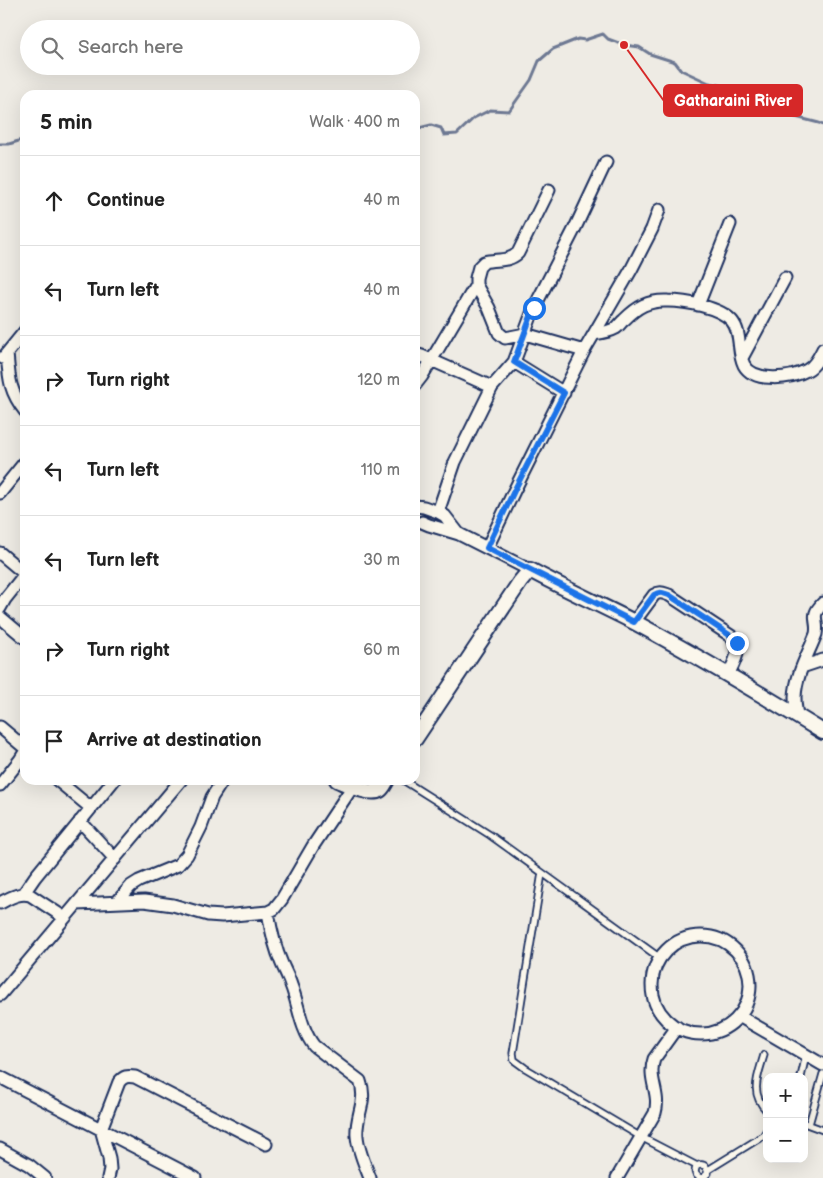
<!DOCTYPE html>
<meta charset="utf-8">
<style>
body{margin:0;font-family:"Balsamiq Sans",sans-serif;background:#f2f2f2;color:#222}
.controls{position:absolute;right:15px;bottom:15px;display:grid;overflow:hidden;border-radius:10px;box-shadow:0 5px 20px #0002}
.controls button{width:45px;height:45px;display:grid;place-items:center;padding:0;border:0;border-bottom:1px solid #e0e0e0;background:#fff;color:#222;font:25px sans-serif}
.stop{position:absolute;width:15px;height:15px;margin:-11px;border:4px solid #1a73e8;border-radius:50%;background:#fff}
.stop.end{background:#1a73e8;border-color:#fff;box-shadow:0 1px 5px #0008}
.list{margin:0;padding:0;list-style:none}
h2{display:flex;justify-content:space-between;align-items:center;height:65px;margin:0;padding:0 20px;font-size:21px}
h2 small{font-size:16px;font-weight:400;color:#767676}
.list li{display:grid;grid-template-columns:32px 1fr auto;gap:15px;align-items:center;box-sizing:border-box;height:90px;padding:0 20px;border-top:1px solid #e0e0e0}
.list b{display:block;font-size:19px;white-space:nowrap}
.list em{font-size:16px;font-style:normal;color:#767676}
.icon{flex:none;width:28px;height:28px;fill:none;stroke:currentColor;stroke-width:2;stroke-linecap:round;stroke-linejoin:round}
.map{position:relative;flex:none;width:823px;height:1178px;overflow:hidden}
.search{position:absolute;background:#fff;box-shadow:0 5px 20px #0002;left:20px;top:20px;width:400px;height:55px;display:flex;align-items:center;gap:12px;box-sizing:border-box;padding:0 18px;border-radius:28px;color:#767676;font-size:19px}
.panel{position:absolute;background:#fff;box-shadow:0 5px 20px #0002;left:20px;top:90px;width:400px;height:695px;border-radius:15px}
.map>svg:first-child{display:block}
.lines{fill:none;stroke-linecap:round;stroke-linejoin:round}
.stream{stroke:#6d7892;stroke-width:3}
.service-casing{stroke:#1b2f5e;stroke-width:9}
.minor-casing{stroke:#1b2f5e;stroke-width:15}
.tertiary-casing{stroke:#1b2f5e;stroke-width:18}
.service{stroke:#fbf7ec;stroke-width:5.5}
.minor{stroke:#fbf7ec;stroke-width:11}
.tertiary{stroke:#fbf7ec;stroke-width:14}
.route{stroke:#1a73e8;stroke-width:6}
.leader{fill:none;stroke:#d62828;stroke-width:2}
.callout-dot{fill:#d62828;stroke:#fbf7ec;stroke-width:2}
.callout{fill:#d62828;stroke:#d62828;stroke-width:2}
.callout-label{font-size:16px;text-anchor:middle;font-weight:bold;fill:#fff}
</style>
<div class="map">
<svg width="823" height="1178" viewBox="0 0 823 1178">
<rect width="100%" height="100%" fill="#eeebe4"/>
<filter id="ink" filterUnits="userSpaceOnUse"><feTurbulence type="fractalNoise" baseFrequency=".02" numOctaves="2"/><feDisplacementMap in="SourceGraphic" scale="10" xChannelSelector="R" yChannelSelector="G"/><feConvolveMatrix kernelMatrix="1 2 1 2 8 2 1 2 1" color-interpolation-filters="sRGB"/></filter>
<g filter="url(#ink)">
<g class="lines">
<path class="stream" d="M 415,129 L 431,125 L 441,128 L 444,135 L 457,134 L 474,118 L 490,110 L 509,111 L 531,80 L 539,61 L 553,49 L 578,39 L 585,40 L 603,34 L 608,39 L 624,45 L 639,47 L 650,54 L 675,62 L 681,70 L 709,83 L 744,90 L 776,112 L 819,123 L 823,125
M 0,144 L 9,144 L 25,139"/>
<g class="service-casing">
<path id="service" d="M 403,780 L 490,835 L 660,958
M 542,873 L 513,1053 L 514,1060 L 525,1068 L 641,1137 L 697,1166 C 701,1164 704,1165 706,1167 L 708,1173 L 704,1177 L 701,1178
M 764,1055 C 758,1076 749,1093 767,1111
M 801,1077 L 806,1055
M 804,1123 L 823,1130
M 809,1124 L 823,1074
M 697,1166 C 693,1172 696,1176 701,1178
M 708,1170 L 763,1136 L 767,1130"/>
</g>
<g class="minor-casing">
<path id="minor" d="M 549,190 L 518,253 C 509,262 496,259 484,262 L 479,267 L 476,278 L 476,285 L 489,308 L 499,333 L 505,338 L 525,334 L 584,351
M 698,305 L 730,224
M 594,334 C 601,333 609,332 616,328 C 619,326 621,322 624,320 C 637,307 648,300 668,301 C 685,301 720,307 732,321 C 742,333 737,351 744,365 C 754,383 791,379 807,370 C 815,366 819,357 823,349
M 7,353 C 9,377 9,391 25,411
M 415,354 L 422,356 L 492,387
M 3,358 L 25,331
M 742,358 L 785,278
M 514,362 L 564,393
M 415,385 L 422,376 L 476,285
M 0,493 L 25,462
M 415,506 L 424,507 L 438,512 L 445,516 L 459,534 L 530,570
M 438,512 L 455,462 L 492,387 L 514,362 L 534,308 L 575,228 L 606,162
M 422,522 L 429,525 L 459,534
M 487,548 L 514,491 L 584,351 L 631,270 L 652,229 L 659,210
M 0,553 L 25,574
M 0,608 L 5,599 L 25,574
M 0,617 L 25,638
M 634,622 L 654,595 C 660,591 663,593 669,595 L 731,636 C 742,651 736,659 728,675
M 802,667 L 823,660
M 797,716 C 796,710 795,703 795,697 C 796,674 808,655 816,634 C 819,619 809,617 823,603
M 0,727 L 25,748
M 57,780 L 91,808
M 0,785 L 20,760 L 25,752
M 80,821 L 115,859
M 24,893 L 35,877 L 114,780
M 117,902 L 131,886 L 139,881 L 178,865 L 187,855 L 201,827 L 212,797 L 223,780
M 0,903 C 10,898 19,892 30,895 L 65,918
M 77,904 L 144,901 L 173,905 L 208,915 L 222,916 L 268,912 L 274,909 L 282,899 L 313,846 L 353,786
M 268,912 C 271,931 274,946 282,964 C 285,971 289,978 291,985 C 299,1005 300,1028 314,1046 L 360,1081 C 368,1101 355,1116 357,1136 C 358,1150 365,1165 370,1178
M652 985a49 49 0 1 1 98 0a49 49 0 1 1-98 0Z
M 0,995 L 181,780
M 739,1016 L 823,1065
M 0,1077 L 195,1178
M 0,1149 L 29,1165 L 45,1178
M 108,1178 L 110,1169 L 109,1158 L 101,1129 L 119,1082 C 124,1076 127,1076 135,1077 L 266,1144
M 617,1178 L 655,1113 C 661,1093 647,1079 654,1059 L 677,1027"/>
</g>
<g class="tertiary-casing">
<path id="tertiary" d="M 415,739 L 520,582 L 530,570 C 565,589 601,605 636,623 C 699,657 761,694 823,732
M 337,780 C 347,784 370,796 380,790 C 383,788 385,783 387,780"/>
</g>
<use href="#service" class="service"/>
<use href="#minor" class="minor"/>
<use href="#tertiary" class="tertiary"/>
</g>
</g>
<g class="lines" filter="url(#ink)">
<path class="route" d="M 534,308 L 514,362 L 564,393 L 514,491 L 487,548 L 634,622 L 654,595 C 660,591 663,593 669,595 L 731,636 L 737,643"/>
</g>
<path class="leader" d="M624 45L664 101"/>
<circle class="callout-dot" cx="624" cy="45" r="5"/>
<rect class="callout" x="664" y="85" width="138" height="31" rx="5"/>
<g class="callout-label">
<text x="733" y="106">Gatharaini River</text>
</g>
</svg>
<div class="controls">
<button>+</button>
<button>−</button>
</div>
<div class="stop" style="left:534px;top:308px"></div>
<div class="stop end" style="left:737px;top:643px"></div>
<div class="search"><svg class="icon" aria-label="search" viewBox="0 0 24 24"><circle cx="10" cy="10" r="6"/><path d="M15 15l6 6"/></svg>Search here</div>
<section class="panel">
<h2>5 min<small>Walk · 400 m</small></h2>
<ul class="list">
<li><svg class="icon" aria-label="ahead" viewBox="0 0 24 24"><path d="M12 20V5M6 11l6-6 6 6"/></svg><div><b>Continue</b></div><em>40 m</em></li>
<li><svg class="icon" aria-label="left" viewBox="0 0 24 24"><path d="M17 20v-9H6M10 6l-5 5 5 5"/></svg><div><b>Turn left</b></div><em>40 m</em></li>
<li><svg class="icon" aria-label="right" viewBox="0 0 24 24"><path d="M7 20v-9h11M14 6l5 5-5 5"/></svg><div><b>Turn right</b></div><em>120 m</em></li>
<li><svg class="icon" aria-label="left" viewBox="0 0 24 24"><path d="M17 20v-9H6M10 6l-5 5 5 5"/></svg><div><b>Turn left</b></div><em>110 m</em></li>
<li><svg class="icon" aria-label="left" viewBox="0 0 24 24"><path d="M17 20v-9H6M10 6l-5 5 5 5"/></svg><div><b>Turn left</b></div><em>30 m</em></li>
<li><svg class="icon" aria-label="right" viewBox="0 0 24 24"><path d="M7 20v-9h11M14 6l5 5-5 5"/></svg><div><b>Turn right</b></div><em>60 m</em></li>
<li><svg class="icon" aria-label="arrive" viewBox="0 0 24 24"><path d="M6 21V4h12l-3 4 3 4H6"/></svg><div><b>Arrive at destination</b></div></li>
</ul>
</section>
</div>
